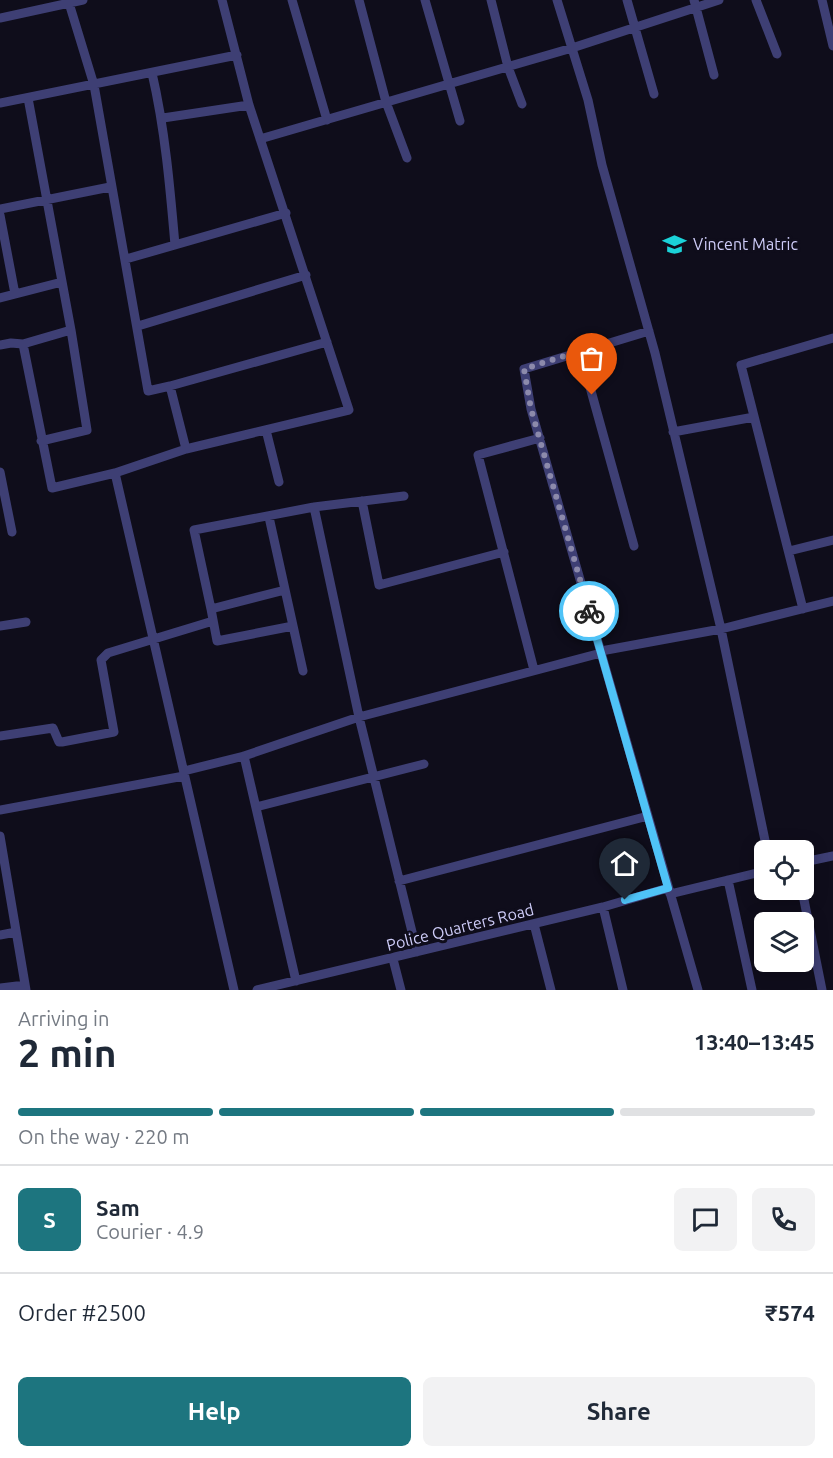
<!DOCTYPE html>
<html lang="en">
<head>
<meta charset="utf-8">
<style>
  body { margin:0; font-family:Ubuntu,sans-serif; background:#f2f2f3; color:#1f2937; height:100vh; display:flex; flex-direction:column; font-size:22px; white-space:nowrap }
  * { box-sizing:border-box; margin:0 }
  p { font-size:20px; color:#747a83 }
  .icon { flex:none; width:33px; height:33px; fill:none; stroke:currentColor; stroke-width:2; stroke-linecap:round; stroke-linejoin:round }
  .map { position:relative; height:990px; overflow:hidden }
  .side { display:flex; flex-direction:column; background:#fff; flex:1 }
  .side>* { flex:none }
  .controls { position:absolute; left:754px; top:840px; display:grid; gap:12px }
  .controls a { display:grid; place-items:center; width:60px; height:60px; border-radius:9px; background:#fff; box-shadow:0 3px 15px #0003; font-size:30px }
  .pin { position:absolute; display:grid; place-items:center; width:51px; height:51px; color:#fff; margin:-62px -26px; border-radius:50% 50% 50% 0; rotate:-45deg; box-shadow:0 0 6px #0007 }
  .pin .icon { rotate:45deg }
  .courier { position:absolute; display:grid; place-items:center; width:60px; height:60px; margin:-30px; border:4px solid #4fc3f7; border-radius:50%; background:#fff; color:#222; box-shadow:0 2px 8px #0007 }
  .summary em { font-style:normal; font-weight:700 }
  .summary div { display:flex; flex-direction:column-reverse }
  .summary { display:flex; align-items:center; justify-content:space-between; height:102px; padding:0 18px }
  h1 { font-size:39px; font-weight:700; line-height:45px }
  .bar { display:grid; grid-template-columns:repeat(4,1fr); gap:9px 6px; align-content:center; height:72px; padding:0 18px }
  .bar i { height:8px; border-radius:4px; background:#e0e1e3 }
  .bar .current { background:#1d757f }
  .bar p { grid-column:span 4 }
  .line { display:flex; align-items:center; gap:15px; padding:0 18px; border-top:2px solid #e0e1e3 }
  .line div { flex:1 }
  .round { display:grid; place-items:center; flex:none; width:63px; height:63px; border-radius:9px; background:#f2f2f3 }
  .button { display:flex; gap:12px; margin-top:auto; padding:12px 18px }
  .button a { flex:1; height:69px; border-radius:9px; background:#1d757f; color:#fff; font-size:24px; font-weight:700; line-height:69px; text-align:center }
  .button a+a { background:#f2f2f3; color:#1f2937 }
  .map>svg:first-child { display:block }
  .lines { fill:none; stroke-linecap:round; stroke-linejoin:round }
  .minor { stroke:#3e3f74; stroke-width:9 }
  .done { stroke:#8c8aab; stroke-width:6; stroke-dasharray:0 10.8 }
  .route { stroke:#4fc3f7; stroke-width:8 }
  .labels { text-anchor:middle; stroke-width:6; stroke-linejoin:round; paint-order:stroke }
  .poi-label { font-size:16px; fill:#cfcdf9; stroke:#0f0d1b; text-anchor:start }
  .street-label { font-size:16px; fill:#cfcdf9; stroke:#0f0d1b }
</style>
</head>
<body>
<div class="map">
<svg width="833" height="990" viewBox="0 0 833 990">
  <rect width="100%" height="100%" fill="#0f0d1b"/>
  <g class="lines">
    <!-- minor -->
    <path class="minor" d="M292,0l35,120
      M359,0l27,102 21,56
      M425,0l35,121
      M491,0l17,67 14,37
      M557,0l31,100 14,65 53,188 66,276 46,221
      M627,0l27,94
      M694,0l20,75
      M756,0l21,54
      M822,0l11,46
      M69,3l25,82 54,306 22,-5 16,63 -71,24 119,517
      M0,18l83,-18
      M152,73c13,56 18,114 23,172
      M28,98l43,232 -48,14 29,144 63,-15
      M0,103l237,-48
      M163,118l86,-13
      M260,139l312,-91 147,-48
      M0,209l110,-22
      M0,215l15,79
      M126,259l160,-46
      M0,298l62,-16
      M138,326l168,-51
      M649,331l-125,38 7,40 167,581
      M0,345l11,-2 12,1
      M580,351l54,195
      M170,386l157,-44
      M266,430l13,52
      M673,432l81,-15
      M41,441l46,-11 -16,-100
      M186,449l163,-39 -100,-305 -27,-105
      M0,472l12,60
      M362,501l17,84 125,-33
      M314,507l45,210 58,235
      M269,517l34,154
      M789,551l44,-11
      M285,590l-74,19 6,32 76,-15
      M211,609l-17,-79 120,-23 90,-11
      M803,609l-62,-244 92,-27
      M0,626l26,-4
      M601,651l120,-22 112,-28
      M534,670l-56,-215 62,-17
      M0,736l53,-8 6,14h3l52,-10 -13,-72 7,-7 105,-32
      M244,756l52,225
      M184,771l60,-15 115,-39 242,-64
      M256,807l168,-43
      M0,810l184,-34
      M0,836l26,154
      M804,862l29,-6
      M728,880l24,110
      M399,881l249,-65
      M802,890l20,100
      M670,894l95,-23
      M603,907l20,83
      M534,924l17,66
      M0,935l16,-3
      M393,959l8,31
      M0,988l25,-3
      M257,990l346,-83 65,-19"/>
  </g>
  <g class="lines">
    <!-- done -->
    <path class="done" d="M589,611l-58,-202 -7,-40 56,-18 12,44"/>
    <!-- route -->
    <path class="route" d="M589,611l79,277 -43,12"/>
  </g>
  <!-- icons -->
  <defs>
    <symbol id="school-bare" viewBox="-9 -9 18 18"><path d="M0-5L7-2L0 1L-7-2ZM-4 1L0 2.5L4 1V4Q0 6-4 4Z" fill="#1bd2d8" stroke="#0f0d1b" stroke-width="2.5" paint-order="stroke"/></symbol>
  </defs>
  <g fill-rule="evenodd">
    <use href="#school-bare" x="658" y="228" width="33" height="33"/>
  </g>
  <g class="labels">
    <!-- poi labels -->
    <g class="poi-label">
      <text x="693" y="250">Vincent Matric</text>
    </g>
    <!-- street labels -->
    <g class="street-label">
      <text transform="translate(460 927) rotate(-14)" y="6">Police Quarters Road</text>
    </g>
  </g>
</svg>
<div class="controls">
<a><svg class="icon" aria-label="locate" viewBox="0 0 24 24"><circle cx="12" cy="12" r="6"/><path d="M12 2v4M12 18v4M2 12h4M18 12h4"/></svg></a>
<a><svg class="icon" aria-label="layers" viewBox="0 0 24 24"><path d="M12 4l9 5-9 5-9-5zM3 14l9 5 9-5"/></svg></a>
</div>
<div class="pin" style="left:592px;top:395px;background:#ea580c"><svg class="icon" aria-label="bag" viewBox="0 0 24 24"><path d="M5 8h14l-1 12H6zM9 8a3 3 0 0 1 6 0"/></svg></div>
<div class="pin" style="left:625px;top:900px;background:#1f2937"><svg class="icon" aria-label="home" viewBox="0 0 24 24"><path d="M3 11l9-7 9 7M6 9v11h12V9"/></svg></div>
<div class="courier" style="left:589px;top:611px"><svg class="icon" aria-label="bike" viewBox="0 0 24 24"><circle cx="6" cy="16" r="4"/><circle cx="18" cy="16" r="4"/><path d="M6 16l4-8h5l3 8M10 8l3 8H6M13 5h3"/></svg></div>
</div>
<section class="side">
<div class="summary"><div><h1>2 min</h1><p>Arriving in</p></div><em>13:40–13:45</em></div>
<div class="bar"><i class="current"></i><i class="current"></i><i class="current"></i><i></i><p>On the way · 220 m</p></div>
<div class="line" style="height:108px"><b class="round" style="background:#1d757f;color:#fff">S</b><div><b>Sam</b><p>Courier · 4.9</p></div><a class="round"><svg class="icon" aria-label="chat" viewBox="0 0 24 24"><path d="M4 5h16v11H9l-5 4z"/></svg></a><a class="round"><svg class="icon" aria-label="phone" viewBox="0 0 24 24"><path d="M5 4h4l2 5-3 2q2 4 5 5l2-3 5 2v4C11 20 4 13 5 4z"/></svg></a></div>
<div class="line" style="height:78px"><div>Order #2500</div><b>₹574</b></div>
<div class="button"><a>Help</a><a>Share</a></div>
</section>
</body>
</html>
